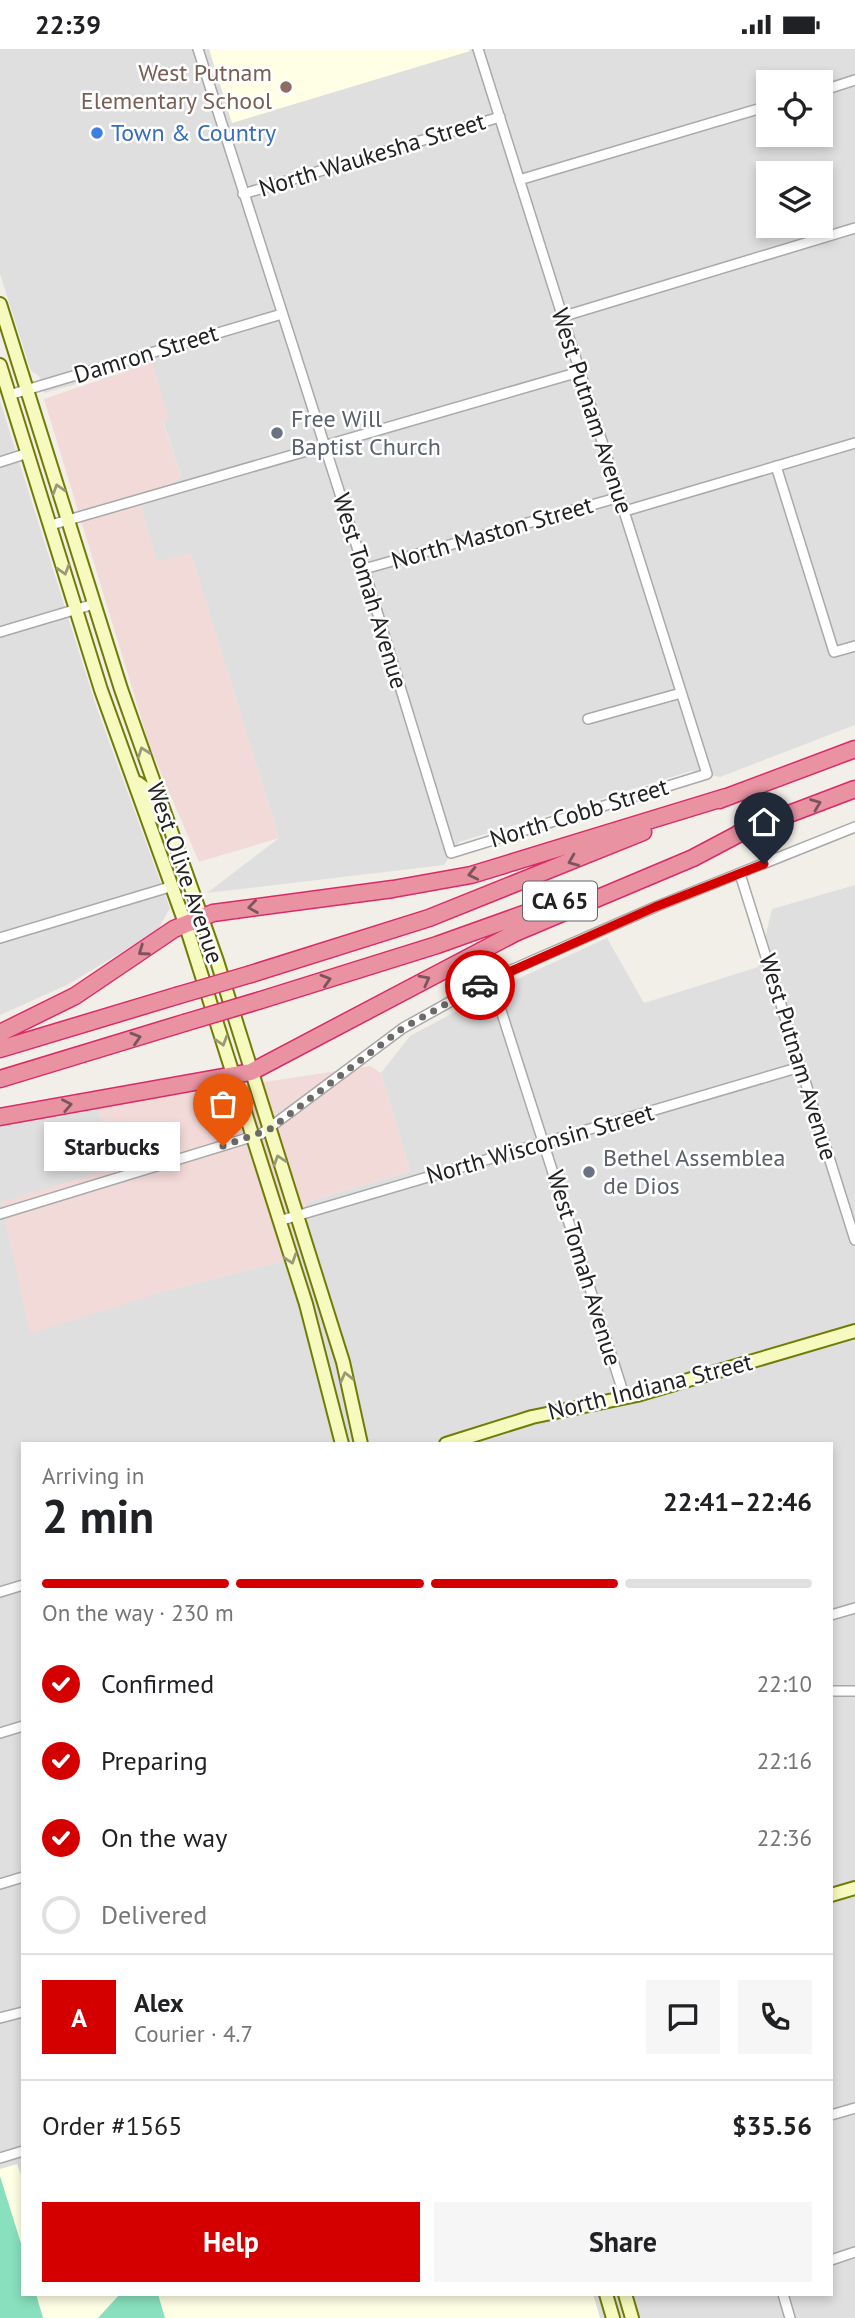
<!DOCTYPE html>
<html lang="en">
<head>
<meta charset="utf-8">
<style>
  body { margin:0; font-family:"PT Sans",sans-serif; background:#f6f6f6; color:#202124; height:100vh; display:flex; flex-direction:column; font-size:26px; white-space:nowrap }
  * { box-sizing:border-box; margin:0 }
  p { font-size:23px; color:#757577 }
  .icon { flex:none; width:38px; height:38px; fill:none; stroke:currentColor; stroke-width:2; stroke-linecap:round; stroke-linejoin:round }
  .map { position:relative; flex:1; overflow:hidden }
  .sheet { position:absolute; left:21px; top:1393px; width:812px; height:854px; display:flex; flex-direction:column; background:#fff; border-radius:0px; box-shadow:0 4px 10px #0003 }
  .sheet>* { flex:none }
  .buttons { position:absolute; left:756px; top:21px; display:grid; gap:14px }
  .buttons a { display:grid; place-items:center; width:77px; height:77px; border-radius:0px; background:#fff; box-shadow:0 4px 10px #0003; font-size:35px }
  .pin { position:absolute; display:grid; place-items:center; width:60px; height:60px; color:#fff; margin:-72px -30px; border-radius:50% 50% 50% 0; rotate:-45deg; box-shadow:0 0 7px #0007 }
  .pin .icon { rotate:45deg }
  .courier { position:absolute; display:grid; place-items:center; width:70px; height:70px; margin:-35px; border:5px solid #d40000; border-radius:50%; background:#fff; color:#222; box-shadow:0 2px 9px #0007 }
  .bubble { position:absolute; height:49px; border-radius:0px; background:#fff; box-shadow:0 4px 10px #0003; font-size:23px; font-weight:800; line-height:49px; text-align:center }
  .summary em { font-style:normal; font-weight:800 }
  .summary div { display:flex; flex-direction:column-reverse }
  .summary { display:flex; align-items:center; justify-content:space-between; height:119px; padding:0 21px }
  h1 { font-size:46px; font-weight:800; line-height:52px }
  .bar { display:grid; grid-template-columns:repeat(4,1fr); gap:10px 7px; align-content:center; height:84px; padding:0 21px }
  .bar i { height:9px; border-radius:5px; background:#e0e0e0 }
  .bar .active { background:#d40000 }
  .bar p { grid-column:span 4 }
  .line { display:flex; align-items:center; gap:18px; padding:0 21px; border-top:2px solid #e0e0e0 }
  .line div { flex:1 }
  .round { display:grid; place-items:center; flex:none; width:74px; height:74px; border-radius:0px; background:#f6f6f6 }
  ol { padding:0 21px; list-style:none }
  li { display:flex; align-items:center; gap:21px; height:77px }
  li p { margin-inline-start:auto }
  li .icon { padding:7px; border-radius:50%; background:#d40000; color:#fff; stroke-width:4 }
  li:last-child { color:#757577 }
  li i { width:38px; height:38px; border:4px solid #e0e0e0; border-radius:50% }
  .action { display:flex; gap:14px; margin-top:auto; padding:14px 21px }
  .action a { flex:1; height:80px; border-radius:0px; background:#d40000; color:#fff; font-size:28px; font-weight:800; line-height:80px; text-align:center }
  .action a+a { background:#f6f6f6; color:#202124 }
  .status { display:flex; justify-content:space-between; align-items:center; height:49px; padding:0 35px; background:#fff; direction:ltr }
  .status svg { height:19px; fill:currentColor }
  .map>svg:first-child { display:block }
  .residential { fill:#e0dfdf; fill-rule:evenodd }
  .commercial { fill:#f2dad9 }
  .education { fill:#ffffe5 }
  .pitch { fill:#88e0be }
  .lines { fill:none; stroke-linecap:round; stroke-linejoin:round }
  .street-casing { stroke:#a9a9a9; stroke-width:12 }
  .secondary-casing { stroke:#707d05; stroke-width:16 }
  .highway-casing { stroke:#dc2a67; stroke-width:19 }
  .street { stroke:#fff; stroke-width:9 }
  .secondary { stroke:#f7fabf; stroke-width:12 }
  .highway { stroke:#e892a2; stroke-width:16 }
  .highway-bridge-casing { stroke:#dc2a67; stroke-width:19; stroke-linecap:butt }
  .highway-bridge { stroke:#e892a2; stroke-width:16 }
  .oneway { stroke:#979978 }
  .oneway2 { stroke:#7b545c }
  .done { stroke:#6b6a68; stroke-width:7; stroke-dasharray:0 12.6 }
  .route { stroke:#d40000; stroke-width:9 }
  .education-dot { fill:#8d6e63; stroke:#fff; stroke-width:2.5 }
  .shop-dot { fill:#3f7fe0; stroke:#fff; stroke-width:2.5 }
  .worship-dot { fill:#6b7280; stroke:#fff; stroke-width:2.5 }
  .labels { text-anchor:middle; stroke-width:5; stroke-linejoin:round; paint-order:stroke }
  .shield { fill:#fff; stroke:#646464; stroke-width:2 }
  .shield-label { font-size:23px; font-weight:bold; fill:#222 }
  .education-label { font-size:24px; fill:#785e54; stroke:#fff; text-anchor:end }
  .shop-label { font-size:24px; fill:#366cbe; stroke:#fff; text-anchor:start }
  .street-label { font-size:24px; fill:#222; stroke:#fff }
  .worship-label { font-size:24px; fill:#5b616d; stroke:#fff; text-anchor:start }
</style>
</head>
<body>
<div class="status"><b>22:39</b><svg viewBox="0 0 49 12"><path d="M0 12V9h3v3zM5 12V6h3v6zM10 12V3h3v9zM15 12V0h3v12zM26 1h20v11H26zM47 4h2v5h-2z"/></svg></div>
<div class="map">
<svg width="855" height="2269" viewBox="0 0 855 2269">
  <rect width="100%" height="100%" fill="#f2efe9"/>
  <!-- residential -->
  <path class="residential" d="M0,0h855v676l-135,52 -29,-6 -232,71 -15,23 -237,28 72,-55 -88,-284 -34,8 -16,-53 40,-33 -18,-55 -11,-58 -108,30 -5,-17 -8,-5 -31,-97zM768,33h53v53h-53zM768,124h53v53h-53z
    M0,352l96,305 74,202 -13,23 -90,54 -67,30z
    M855,836v1433h-855v-1194l98,-17 16,61 45,125 123,-32 25,-59 103,-31 -29,-98 29,-37 101,-54 96,-44 37,65 114,-36 14,-58zM23,1395h808v850h-808z"/>
  <!-- commercial -->
  <path class="commercial" d="M152,313l17,56 -6,4 18,54 -40,33 16,52 34,-8 88,285 -80,24 -49,-115 -106,-348z
    M370,1017l11,7 29,98 -103,31 -24,59 -124,32 -129,41 -29,-132 113,-34 -16,-61z"/>
  <!-- education -->
  <path class="education" d="M209,0h260l1,2 -238,72z
    M17,2115l6,17v113h570l7,24h-600v-149z"/>
  <!-- pitch -->
  <path class="pitch" d="M0,2127l23,74v44h13l7,24h-43z
    M120,2245h38l7,24h-67z"/>
  <g class="lines">
    <defs>
      <path id="street" d="M198,0l166,520 87,284 256,-79 -229,-725
        M821,42l34,-11
        M519,131l249,-74
        M243,145l257,-77
        M561,268l294,-89
        M9,346l273,-81
        M0,413l28,-9
        M776,417l58,186 21,-6
        M625,462l230,-68
        M51,476l528,-153
        M364,520l256,-72
        M0,583l94,-28
        M588,670l93,-26
        M740,825l115,366
        M0,889l173,-52
        M491,930l134,419
        M0,1165l261,-80 142,-106 88,-49 164,-72 200,-80
        M279,1172l521,-154
        M0,1543l23,-7
        M831,1566l24,-7
        M831,1642h24
        M0,1684l23,-7
        M0,1835l23,-7
        M0,1969l23,-6
        M831,2066l24,-7
        M0,2109l23,-7
        M831,2211l24,-8
        M783,2245l7,24"/>
      <path id="secondary" d="M0,255l121,385 96,272 126,401 18,82
        M0,316l101,325 84,233 121,381 36,140
        M138,734l8,6 13,28 7,1
        M446,1395l86,-27 105,-22 218,-64
        M831,1846l24,-7
        M606,2245l7,24
        M625,2245l7,24"/>
      <path id="highway" d="M719,751l136,-51
        M739,784l116,-44
        M251,925l178,-56 214,-86
        M261,951l176,-55 137,-49
        M0,984l75,-37 99,-67 39,-16 180,-24 78,-14 255,-78
        M0,1000l176,-53
        M0,1030l184,-56
        M0,1068l251,-45 264,-139 178,-75 53,-28"/>
    </defs>
    <!-- street casing -->
    <use href="#street" class="street-casing"/>
    <!-- secondary casing -->
    <use href="#secondary" class="secondary-casing"/>
    <!-- highway casing -->
    <use href="#highway" class="highway-casing"/>
    <!-- street -->
    <use href="#street" class="street"/>
    <!-- secondary -->
    <use href="#secondary" class="secondary"/>
    <!-- highway -->
    <use href="#highway" class="highway"/>
    <defs>
      <path id="highway-bridge" d="M176,947l75,-22
        M184,974l77,-23"/>
    </defs>
    <!-- highway-bridge casing -->
    <use href="#highway-bridge" class="highway-bridge-casing"/>
    <!-- highway-bridge -->
    <use href="#highway-bridge" class="highway-bridge"/>
  </g>
  <!-- one-way arrows -->
  <defs><path id="oneway-chevron" d="M-2-3.5L2.5 0L-2 3.5" fill="none" stroke-width="1.6" stroke-linecap="round" stroke-linejoin="round" transform="scale(1.75)"/></defs>
  <g class="oneway">
    <use href="#oneway-chevron" transform="translate(58 440) rotate(-107)"/>
    <use href="#oneway-chevron" transform="translate(64 521) rotate(73)"/>
    <use href="#oneway-chevron" transform="translate(143 703) rotate(-110)"/>
    <use href="#oneway-chevron" transform="translate(222 992) rotate(73)"/>
    <use href="#oneway-chevron" transform="translate(279 1111) rotate(-108)"/>
    <use href="#oneway-chevron" transform="translate(291 1210) rotate(72)"/>
    <use href="#oneway-chevron" transform="translate(346 1328) rotate(-104)"/>
  </g>
  <g class="oneway2">
    <use href="#oneway-chevron" transform="translate(816 755) rotate(-21)"/>
    <use href="#oneway-chevron" transform="translate(573 812) rotate(158)"/>
    <use href="#oneway-chevron" transform="translate(473 825) rotate(167)"/>
    <use href="#oneway-chevron" transform="translate(253 858) rotate(172)"/>
    <use href="#oneway-chevron" transform="translate(143 902) rotate(145)"/>
    <use href="#oneway-chevron" transform="translate(326 931) rotate(-17)"/>
    <use href="#oneway-chevron" transform="translate(425 931) rotate(-28)"/>
    <use href="#oneway-chevron" transform="translate(136 989) rotate(-17)"/>
    <use href="#oneway-chevron" transform="translate(67 1056) rotate(-11)"/>
  </g>
  <g class="lines">
    <!-- done -->
    <path class="done" d="M223,1097l47,-17 133,-101 77,-43"/>
    <!-- route -->
    <path class="route" d="M480,936l175,-78 109,-43"/>
  </g>
  <!-- markers -->
  <circle class="education-dot" cx="286" cy="38" r="7"/>
  <circle class="shop-dot" cx="97" cy="84" r="7"/>
  <g class="worship-dot">
    <circle cx="277" cy="384" r="7"/>
    <circle cx="589" cy="1123" r="7"/>
  </g>
  <g class="labels">
    <!-- shield labels -->
    <rect class="shield" x="523" y="832.5" width="74" height="39" rx="5"/>
    <g class="shield-label">
      <text x="560" y="860">CA 65</text>
    </g>
    <!-- education labels -->
    <g class="education-label">
      <text x="272" y="32">West Putnam<tspan x="272" dy="28">Elementary School</tspan></text>
    </g>
    <!-- shop labels -->
    <g class="shop-label">
      <text x="111" y="92">Town &amp; Country</text>
    </g>
    <!-- street labels -->
    <g class="street-label">
      <text transform="translate(372 106) rotate(-17)" y="8">North Waukesha Street</text>
      <text transform="translate(146 305) rotate(-17)" y="8">Damron Street</text>
      <text transform="translate(592 362) rotate(72)" y="8">West Putnam Avenue</text>
      <text transform="translate(492 484) rotate(-16)" y="8">North Maston Street</text>
      <text transform="translate(370 542) rotate(73)" y="8">West Tomah Avenue</text>
      <text transform="translate(579 764) rotate(-17)" y="8">North Cobb Street</text>
      <text transform="translate(185 824) rotate(71)" y="8">West Olive Avenue</text>
      <text transform="translate(798 1008) rotate(73)" y="8">West Putnam Avenue</text>
      <text transform="translate(540 1095) rotate(-16)" y="8">North Wisconsin Street</text>
      <text transform="translate(584 1219) rotate(73)" y="8">West Tomah Avenue</text>
      <text transform="translate(650 1338) rotate(-14)" y="8">North Indiana Street</text>
    </g>
    <!-- worship labels -->
    <g class="worship-label">
      <text x="291" y="378">Free Will<tspan x="291" dy="28">Baptist Church</tspan></text>
      <text x="603" y="1117">Bethel Assemblea<tspan x="603" dy="28">de Dios</tspan></text>
    </g>
  </g>
</svg>
<div class="buttons">
<a><svg class="icon" aria-label="locate" viewBox="0 0 24 24"><circle cx="12" cy="12" r="6"/><path d="M12 2v4M12 18v4M2 12h4M18 12h4"/></svg></a>
<a><svg class="icon" aria-label="layers" viewBox="0 0 24 24"><path d="M12 4l9 5-9 5-9-5zM3 14l9 5 9-5"/></svg></a>
</div>
<div class="pin" style="left:223px;top:1097px;background:#ea580c"><svg class="icon" aria-label="bag" viewBox="0 0 24 24"><path d="M5 8h14l-1 12H6zM9 8a3 3 0 0 1 6 0"/></svg></div>
<div class="pin" style="left:764px;top:815px;background:#1f2937"><svg class="icon" aria-label="home" viewBox="0 0 24 24"><path d="M3 11l9-7 9 7M6 9v11h12V9"/></svg></div>
<div class="courier" style="left:480px;top:936px"><svg class="icon" aria-label="car" viewBox="0 0 24 24"><path d="M5 17H2v-5l4-1 3-4h7l3 4 3 1v5h-3M9 17h6M6 11h13"/><circle cx="7" cy="17" r="2"/><circle cx="17" cy="17" r="2"/></svg></div>
<div class="bubble" style="left:44px;top:1073px;width:136px">Starbucks</div>
<section class="sheet">
<div class="summary"><div><h1>2 min</h1><p>Arriving in</p></div><em>22:41–22:46</em></div>
<div class="bar"><i class="active"></i><i class="active"></i><i class="active"></i><i></i><p>On the way · 230 m</p></div>
<ol>
<li><svg class="icon" aria-label="check" viewBox="0 0 24 24"><path d="M5 12l5 5 9-10"/></svg>Confirmed<p>22:10</p></li>
<li><svg class="icon" aria-label="check" viewBox="0 0 24 24"><path d="M5 12l5 5 9-10"/></svg>Preparing<p>22:16</p></li>
<li><svg class="icon" aria-label="check" viewBox="0 0 24 24"><path d="M5 12l5 5 9-10"/></svg>On the way<p>22:36</p></li>
<li><i></i>Delivered</li>
</ol>
<div class="line" style="height:126px"><b class="round" style="background:#d40000;color:#fff">A</b><div><b>Alex</b><p>Courier · 4.7</p></div><a class="round"><svg class="icon" aria-label="chat" viewBox="0 0 24 24"><path d="M4 5h16v11H9l-5 4z"/></svg></a><a class="round"><svg class="icon" aria-label="phone" viewBox="0 0 24 24"><path d="M5 4h4l2 5-3 2q2 4 5 5l2-3 5 2v4C11 20 4 13 5 4z"/></svg></a></div>
<div class="line" style="height:91px"><div>Order #1565</div><b>$35.56</b></div>
<div class="action"><a>Help</a><a>Share</a></div>
</section>
</div>
</body>
</html>
